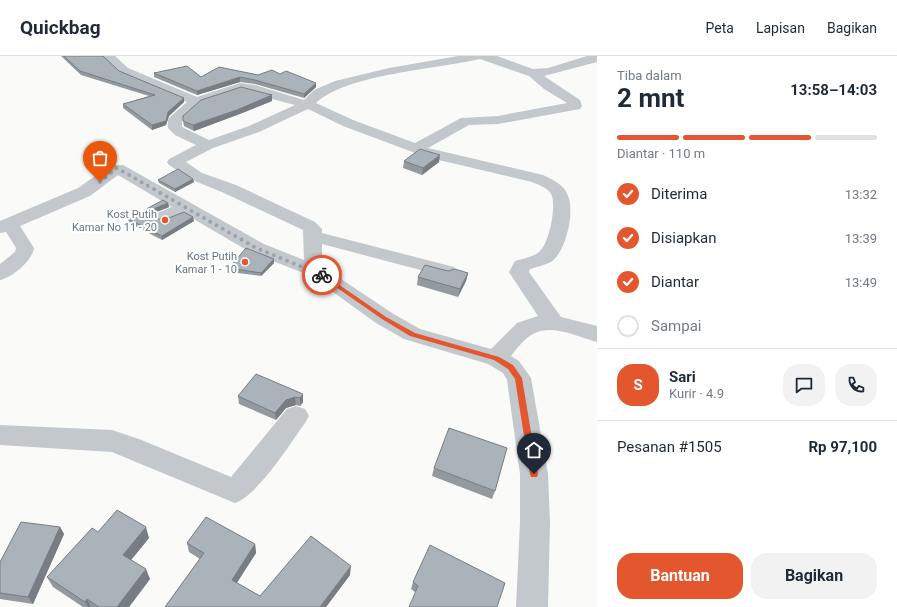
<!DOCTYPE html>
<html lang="id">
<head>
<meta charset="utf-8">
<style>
  body { margin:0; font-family:Roboto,sans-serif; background:#f2f2f3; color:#1f2937; height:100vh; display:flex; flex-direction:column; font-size:15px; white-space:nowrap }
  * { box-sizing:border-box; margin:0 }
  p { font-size:13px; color:#747a83 }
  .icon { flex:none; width:22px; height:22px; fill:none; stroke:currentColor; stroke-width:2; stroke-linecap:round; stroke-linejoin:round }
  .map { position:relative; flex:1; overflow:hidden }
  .panel { display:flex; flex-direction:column; background:#fff; width:300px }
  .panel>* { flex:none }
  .pin { position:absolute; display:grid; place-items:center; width:34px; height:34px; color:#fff; margin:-41px -17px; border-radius:50% 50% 50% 0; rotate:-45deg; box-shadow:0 0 4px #0007 }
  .pin .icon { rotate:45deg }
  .courier { position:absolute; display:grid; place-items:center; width:40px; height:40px; margin:-20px; border:3px solid #e4572e; border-radius:50%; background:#fff; color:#222; box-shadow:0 1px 5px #0007 }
  .headline em { font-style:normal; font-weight:700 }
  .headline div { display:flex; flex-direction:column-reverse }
  .headline { display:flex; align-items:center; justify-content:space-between; height:68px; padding:0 20px }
  h1 { font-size:26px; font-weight:700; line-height:30px }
  .bar { display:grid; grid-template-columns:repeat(4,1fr); gap:6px 4px; align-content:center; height:48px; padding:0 20px }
  .bar i { height:5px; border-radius:3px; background:#e0e1e3 }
  .bar .on { background:#e4572e }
  .bar p { grid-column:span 4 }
  .line { display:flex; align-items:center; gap:10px; padding:0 20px; border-top:1px solid #e0e1e3 }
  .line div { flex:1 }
  .round { display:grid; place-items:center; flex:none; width:42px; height:42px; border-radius:16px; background:#f2f2f3 }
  ol { padding:0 20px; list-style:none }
  li { display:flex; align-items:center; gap:12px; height:44px }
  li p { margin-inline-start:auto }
  li .icon { padding:4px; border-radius:50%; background:#e4572e; color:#fff; stroke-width:4 }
  li:last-child { color:#747a83 }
  li i { width:22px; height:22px; border:2px solid #e0e1e3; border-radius:50% }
  .button { display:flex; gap:8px; margin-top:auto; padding:8px 20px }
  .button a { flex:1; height:46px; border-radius:16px; background:#e4572e; color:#fff; font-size:16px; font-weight:700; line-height:46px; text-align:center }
  .button a+a { background:#f2f2f3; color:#1f2937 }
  header { display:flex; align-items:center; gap:24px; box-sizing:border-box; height:56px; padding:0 20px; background:#fff; border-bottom:1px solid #e0e1e3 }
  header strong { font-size:19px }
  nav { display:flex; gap:22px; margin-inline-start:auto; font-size:14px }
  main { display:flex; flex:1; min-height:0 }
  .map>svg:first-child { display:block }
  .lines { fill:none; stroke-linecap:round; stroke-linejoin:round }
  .street { fill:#c3c8cc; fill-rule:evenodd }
  .wall { fill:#929a9f }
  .shaded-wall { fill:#777d82 }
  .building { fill:#aab3b9; stroke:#777d82 }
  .route { fill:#e4572e }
  .done { stroke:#99a4ac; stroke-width:4; stroke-dasharray:0 7.2 }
  .poi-dot { fill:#e4572e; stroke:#fff; stroke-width:1.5 }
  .labels { text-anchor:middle; stroke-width:4; stroke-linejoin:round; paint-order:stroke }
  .poi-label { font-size:11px; fill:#657683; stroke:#fff; text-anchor:end }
</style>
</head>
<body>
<header>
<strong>Quickbag</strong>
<nav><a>Peta</a><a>Lapisan</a><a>Bagikan</a></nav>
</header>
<main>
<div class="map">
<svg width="597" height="551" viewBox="0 0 597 551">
  <rect width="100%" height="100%" fill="#fafaf8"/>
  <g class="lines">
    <!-- street -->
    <path class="street" d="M102,0h13l13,12 69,29 43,-14 15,2 49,15 10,-10 21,-9 54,-13 69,-12h39l36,13 15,-1 39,-12h10v6l-53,14 36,24 2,6 -2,3 -82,15 -29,1 -41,23 115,27c10,5 21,9 25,21 7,16 -2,56 -17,66 -6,3 -15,5 -21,7l-1,3 32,45 36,9v16c-18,-5 -46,-19 -64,-8 -9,5 -16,14 -22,22l8,5 12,17 17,96 2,49 -2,84h-32l4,-84v-49l-13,-94 -4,-7 -15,-9 -84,-25 -28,-16 -65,-47 -61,-24 -65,-38c-10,4 -19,10 -30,8l-3,-4 3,-4 17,-7 -54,-32 -28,21 -70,30 14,22c-2,13 -21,29 -34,32v-16l15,-12 1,-4 -10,-16 -6,1v-12l78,-33 33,-23h12l141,79 40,16 -1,-30 -79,-37 -34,-14 -21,-14 -2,-3 2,-3 27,-14 -21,-10 -7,-7v-8l2,-3 17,-15 -67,-28zM480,3l49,17 15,13 23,14 -69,13 -37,2 -46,25 -62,-23 -37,-17c31,-29 121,-34 164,-44zM241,35l54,14 -46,21 -40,14 -27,-13v-6l19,-17zM308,53l35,17 83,31 106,25c7,3 17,6 20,14 4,13 -3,48 -13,56 -6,5 -17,7 -24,9l-6,11 29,44 -21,7 -26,26 -71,-20 -28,-16 -66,-44 -4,-14v-11l125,33 7,-2 3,-4 -3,-4 -132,-34v-4l-7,-7 -79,-37 -34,-12 -16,-11 27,-14 46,-16z
      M296,350l9,3 4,7 -4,7c-16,22 -46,71 -70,80l-123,-51 -112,-7v-20l112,5 27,9 92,38 56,-68z"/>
  </g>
  <!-- wall -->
  <path class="wall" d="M61,0h42l16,15 65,31 -15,14 -3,9 -14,5 -29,-22v-4l26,-8 -68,-21z
    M154,17l47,4 57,-2 22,-1 36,9v4l-12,11 -49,-14 -15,-2 -43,13 -43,-18z
    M272,45l-35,14 -43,16 -10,-5 -1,-5z
    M404,105l35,1 -17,13 -19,-7z
    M193,123l1,3 -19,10 -16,-9 -1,-3z
    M168,147l1,4 -15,6 -3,4 2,2 41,2 -32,19 -33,-17 -1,-4z
    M274,203v4l-13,13 -31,-4 -1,-4z
    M448,215l20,2 -2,8 -8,16 -41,-12 1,-8z
    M303,338v8l-3,4 -4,-1 -10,3 -10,12 -37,-16 -1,-8z
    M434,412l61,23 -3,8 -60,-23z
    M60,471l4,7 -31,70 -33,-5v-37z
    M98,476l51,6 -18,22 19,19 -21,28h-46l-30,-20 -6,-10z
    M187,487l68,1 1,9 -19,30 23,13 90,-21 -24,32h-161l35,-48 -11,-7z
    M413,526l84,25 -82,-15 -4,-3z"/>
  <!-- shaded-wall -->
  <path class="shaded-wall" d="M240,21v5l-43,13v-4z
    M316,27v4l-12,11v-4z
    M272,39v6l-35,14 -43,16 -1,-6z
    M184,42v4l-15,14 -3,9 -14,5v-5z
    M440,99l-1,7 -17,13 1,-7z
    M193,123l1,3 -19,10v-3z
    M168,147l1,4 -15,6 -4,5v-4l3,-5z
    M193,161l1,4 -32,19v-4z
    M274,203v4l-13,13v-3z
    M468,217l-2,8 -8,16 2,-8z
    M303,338v8l-3,4v-8z
    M295,341l1,8 -10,3 -10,12 -1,-7 11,-13z
    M60,471l4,7 -31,70 -5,-7z
    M146,471l3,11 -22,27 -4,-10z
    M255,488l1,9 -23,35 -1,-8z
    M351,510l-1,9 -24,32h-6z
    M146,513l4,10 -21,28h-12z
    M87,543l4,8h-3l-3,-5z"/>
  <!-- building -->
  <path class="building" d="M64,0h39l16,15 65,27 -16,14 -2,9 -14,4 -29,-21 32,-9 -75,-24z
    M187,10l14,11 18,-10 39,8 14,-5 8,4 6,-3 30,12 -12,11 -49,-14 -15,-3 -43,14 -43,-18z
    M241,31l31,8 -35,15 -44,15 -10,-4v-5l18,-16z
    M420,93l20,6 -17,13 -19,-7z
    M178,113l15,10 -18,10 -17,-9z
    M163,144l5,3 -15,6 -3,5 3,5h13l18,-7 9,5 -31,19 -34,-17z
    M246,192l28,11 -13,14 -32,-5z
    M425,209l23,6 7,-2 13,4 -8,16 -42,-12z
    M256,318l47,20 -3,4 -5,-1 -9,3 -11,13 -37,-17z
    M449,372l58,20 -12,43 -61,-23z
    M117,454l29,17 -23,28 23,14 -29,38h-18l-12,-8 -2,3 -38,-25 45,-49 6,4z
    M206,461l49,27 -23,36 28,16 51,-60 40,30 -31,41h-155l39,-54 -17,-10z
    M21,466l39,5 -32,70 -28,-4v-31z
    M430,489l75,38 -8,24h-88l9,-21 -5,-4z"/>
  <!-- route -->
  <path class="route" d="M322,217l64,44 29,16 84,24 14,8 9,13 16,96 -1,3h-6l-1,-3 -15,-95 -7,-10 -14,-9 -84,-24 -28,-17 -62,-43v-3z"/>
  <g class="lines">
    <!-- done -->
    <path class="done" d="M100,126l17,-14 139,80 66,27"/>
  </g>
  <!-- markers -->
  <g class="poi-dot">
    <circle cx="165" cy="164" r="4"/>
    <circle cx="245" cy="206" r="4"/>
  </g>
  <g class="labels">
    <!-- poi labels -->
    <g class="poi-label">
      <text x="157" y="162">Kost Putih<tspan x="157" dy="13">Kamar No 11 - 20</tspan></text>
      <text x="237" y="204">Kost Putih<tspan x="237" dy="13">Kamar 1 - 10</tspan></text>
    </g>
  </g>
</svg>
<div class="pin" style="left:100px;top:126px;background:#ea580c"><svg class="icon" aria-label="bag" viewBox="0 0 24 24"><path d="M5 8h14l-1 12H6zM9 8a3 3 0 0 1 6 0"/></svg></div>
<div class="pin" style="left:534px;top:418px;background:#1f2937"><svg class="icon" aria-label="home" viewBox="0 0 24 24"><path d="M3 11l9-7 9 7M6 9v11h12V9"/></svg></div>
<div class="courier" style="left:322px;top:219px"><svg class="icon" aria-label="bike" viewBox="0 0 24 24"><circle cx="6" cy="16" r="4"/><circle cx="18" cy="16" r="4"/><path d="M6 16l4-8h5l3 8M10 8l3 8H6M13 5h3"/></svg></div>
</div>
<section class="panel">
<div class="headline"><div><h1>2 mnt</h1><p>Tiba dalam</p></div><em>13:58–14:03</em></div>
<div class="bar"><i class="on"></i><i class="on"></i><i class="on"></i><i></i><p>Diantar · 110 m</p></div>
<ol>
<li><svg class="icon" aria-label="check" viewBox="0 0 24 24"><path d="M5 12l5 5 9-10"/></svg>Diterima<p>13:32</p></li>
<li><svg class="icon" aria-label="check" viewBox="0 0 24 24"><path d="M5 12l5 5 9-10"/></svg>Disiapkan<p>13:39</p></li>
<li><svg class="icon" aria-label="check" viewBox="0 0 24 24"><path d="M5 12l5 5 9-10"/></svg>Diantar<p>13:49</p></li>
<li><i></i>Sampai</li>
</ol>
<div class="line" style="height:72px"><b class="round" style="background:#e4572e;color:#fff">S</b><div><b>Sari</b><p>Kurir · 4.9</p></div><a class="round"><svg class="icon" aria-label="chat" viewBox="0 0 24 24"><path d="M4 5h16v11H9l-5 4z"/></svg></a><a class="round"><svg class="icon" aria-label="phone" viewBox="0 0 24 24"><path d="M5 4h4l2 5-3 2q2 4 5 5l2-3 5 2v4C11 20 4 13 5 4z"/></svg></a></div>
<div class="line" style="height:52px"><div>Pesanan #1505</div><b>Rp 97,100</b></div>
<div class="button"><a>Bantuan</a><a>Bagikan</a></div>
</section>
</main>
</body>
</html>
